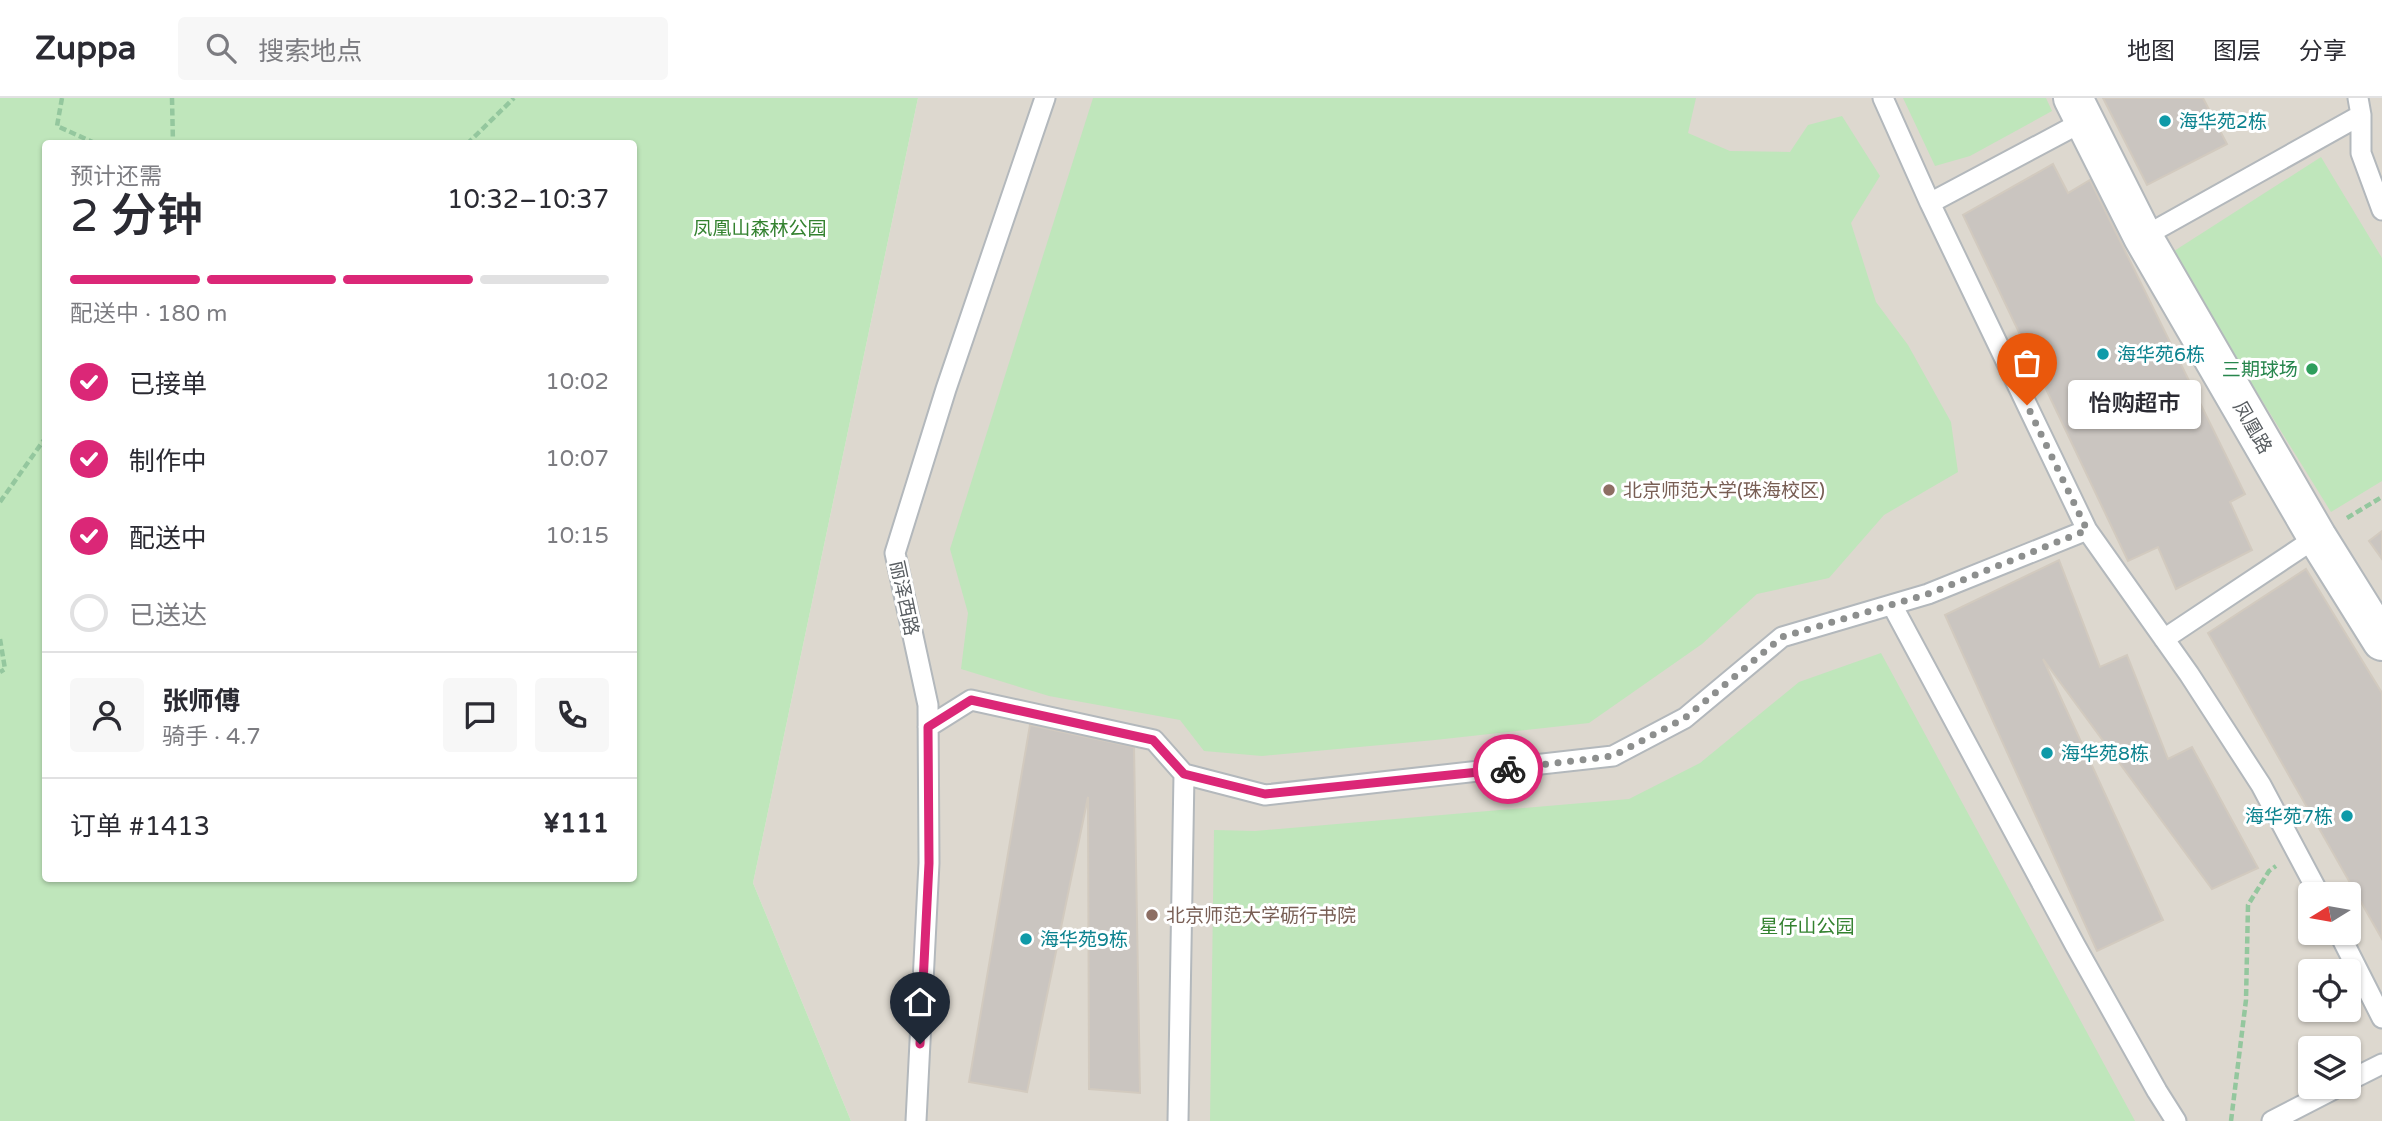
<!DOCTYPE html>
<html lang="zh">
<head>
<meta charset="utf-8">
<style>
  body { margin:0; font-family:"Varela Round","Noto Sans SC",sans-serif; background:#f7f7f7; color:#2b2b33; height:100vh; display:flex; flex-direction:column; font-size:26px; white-space:nowrap }
  * { box-sizing:border-box; margin:0 }
  p { font-size:23px; color:#7c7c81 }
  .icon { flex:none; width:38px; height:38px; fill:none; stroke:currentColor; stroke-width:2; stroke-linecap:round; stroke-linejoin:round }
  .map { position:relative; flex:1; overflow:hidden }
  .side { position:absolute; left:42px; top:42px; width:595px; height:742px; display:flex; flex-direction:column; background:#fff; border-radius:7px; box-shadow:0 2px 5px #0004 }
  .side>* { flex:none }
  .needle { width:46px; rotate:259deg }
  .controls { position:absolute; left:2298px; top:784px; display:grid; gap:14px }
  .controls a { display:grid; place-items:center; width:63px; height:63px; border-radius:7px; background:#fff; box-shadow:0 2px 5px #0004; font-size:35px }
  .pin { position:absolute; display:grid; place-items:center; width:60px; height:60px; color:#fff; margin:-72px -30px; border-radius:50% 50% 50% 0; rotate:-45deg; box-shadow:0 0 7px #0007 }
  .pin .icon { rotate:45deg }
  .courier { position:absolute; display:grid; place-items:center; width:70px; height:70px; margin:-35px; border:5px solid #db2777; border-radius:50%; background:#fff; color:#222; box-shadow:0 2px 9px #0007 }
  .bubble { position:absolute; height:49px; border-radius:7px; background:#fff; box-shadow:0 2px 5px #0004; font-size:23px; font-weight:600; line-height:49px; text-align:center }
  .head em { font-style:normal; font-weight:600 }
  .head div { display:flex; flex-direction:column-reverse }
  .head { display:flex; align-items:center; justify-content:space-between; height:119px; padding:0 28px }
  h1 { font-size:46px; font-weight:600; line-height:52px }
  .bar { display:grid; grid-template-columns:repeat(4,1fr); gap:10px 7px; align-content:center; height:84px; padding:0 28px }
  .bar i { height:9px; border-radius:5px; background:#e1e1e2 }
  .bar .on { background:#db2777 }
  .bar p { grid-column:span 4 }
  .line { display:flex; align-items:center; gap:18px; padding:0 28px; border-top:2px solid #e1e1e2 }
  .line div { flex:1 }
  .round { display:grid; place-items:center; flex:none; width:74px; height:74px; border-radius:7px; background:#f7f7f7 }
  ol { padding:0 28px; list-style:none }
  li { display:flex; align-items:center; gap:21px; height:77px }
  li p { margin-inline-start:auto }
  li .icon { padding:7px; border-radius:50%; background:#db2777; color:#fff; stroke-width:4 }
  li:last-child { color:#7c7c81 }
  li i { width:38px; height:38px; border:4px solid #e1e1e2; border-radius:50% }
  header { display:flex; align-items:center; gap:42px; box-sizing:border-box; height:98px; padding:0 35px; background:#fff; border-bottom:2px solid #e1e1e2 }
  header strong { font-size:33px }
  nav { display:flex; gap:38px; margin-inline-start:auto; font-size:24px }
  .search { width:490px; height:63px; background:#f7f7f7; display:flex; align-items:center; gap:18px; box-sizing:border-box; padding:0 24px; border-radius:7px; color:#7c7c81; font-size:26px }
  .map>svg:first-child { display:block }
  .education { fill:#ddd8cf; fill-rule:evenodd }
  .green { fill:#bfe6bb; fill-rule:evenodd }
  .building { fill:#cac5c0; stroke:#d2cabf; stroke-width:2 }
  .lines { fill:none; stroke-linecap:round; stroke-linejoin:round }
  .service-casing { stroke:#b3b8bc; stroke-width:23 }
  .minor-casing { stroke:#b3b8bc; stroke-width:42 }
  .path { stroke:#94c79e; stroke-width:4.5; stroke-dasharray:7 3.5; stroke-linecap:butt }
  .service { stroke:#fff; stroke-width:19 }
  .minor { stroke:#fff; stroke-width:38 }
  .done { stroke:#8d8f8e; stroke-width:7; stroke-dasharray:0 12.6 }
  .route { stroke:#db2777; stroke-width:9 }
  .culture-dot { fill:#0f9aa8; stroke:#fff; stroke-width:2.5 }
  .leisure-dot { fill:#2e9e5b; stroke:#fff; stroke-width:2.5 }
  .education-dot { fill:#8d6e63; stroke:#fff; stroke-width:2.5 }
  .labels { text-anchor:middle; stroke-width:6; stroke-linejoin:round; paint-order:stroke }
  .culture-label { font-size:19px; fill:#0d838f; stroke:#fff; text-anchor:start }
  .park-label { font-size:19px; fill:#348230; stroke:#fff }
  .leisure-label { font-size:19px; fill:#27864d; stroke:#fff; text-anchor:end }
  .street-label { font-size:19px; fill:#595e62; stroke:#fff }
  .education-label { font-size:19px; fill:#785e54; stroke:#fff; text-anchor:start }
</style>
</head>
<body>
<header>
<strong>Zuppa</strong>
<div class="search"><svg class="icon" aria-label="search" viewBox="0 0 24 24"><circle cx="10" cy="10" r="6"/><path d="M15 15l6 6"/></svg>搜索地点</div>
<nav><a>地图</a><a>图层</a><a>分享</a></nav>
</header>
<div class="map">
<svg width="2382" height="1023" viewBox="0 0 2382 1023">
  <rect width="100%" height="100%" fill="#ede9e0"/>
  <!-- education -->
  <path class="education" d="M918,0h1464v1023h-1531l-98,-238zM2310,796h38v39h-38zM2310,873h38v39h-38zM2310,950h38v39h-38z"/>
  <!-- green -->
  <path class="green" d="M0,0h918l-165,785 98,238h-851zM46,46h588v734h-588z
    M1093,0h603l-8,35 42,18 60,1 18,-27 34,-9 38,60 -29,47 25,79 32,43 43,77 7,50 -74,43 -55,63 -72,16 -55,50 -113,79 -154,17 -173,16 -58,-5 -24,-31 -131,-24 -88,-27 7,-56 -18,-64z
    M1903,0h143l6,13 -82,45 -35,10z
    M2321,59l61,101v223l-51,31 -160,-259z
    M1881,555l254,468h-925l4,-291 41,1 374,-32 71,-36 99,-81z"/>
  <!-- building -->
  <path class="building" d="M2103,0h100l24,46 -80,41z
    M2053,66l15,29 22,-13 155,314 -15,8 22,48 -76,39 -18,-42 -30,14 -165,-346z
    M2382,433v28l-13,-18z
    M2059,462l41,107 27,-12 41,104 24,-12 66,121 -46,21 -169,-230 120,261 -66,31 -152,-336z
    M2306,471l76,124v246l-174,-306z
    M1030,627l104,22 6,346 -51,-4 -1,-292 -61,295 -58,-10z"/>
  <g class="lines">
    <defs>
      <path id="service" d="M1883,0l47,105 157,327 102,144 72,111 58,109
        M2361,17v38l21,57
        M1930,105l154,-82
        M2143,139l218,-122 -3,-17
        M1892,507l183,340 82,146 19,30
        M2164,541l153,-102
        M928,629l43,-27 183,40 30,34
        M2339,835l43,85
        M2348,983l34,-17
        M916,1023l13,-258 -1,-158 -33,-152 51,-164 99,-291
        M1178,1023l6,-347 81,21 348,-39 72,-38 97,-81 146,-43 159,-64
        M2272,1023l66,-34"/>
      <path id="minor" d="M2073,0l70,139 174,300 65,104"/>
    </defs>
    <!-- service casing -->
    <use href="#service" class="service-casing"/>
    <!-- minor casing -->
    <use href="#minor" class="minor-casing"/>
    <!-- path -->
    <path class="path" d="M62,0l-5,28 40,18
      M172,0l1,46
      M467,46l47,-46
      M0,404l46,-65
      M2347,420l35,-21
      M0,541l5,30 -5,3
      M2231,1023l15,-121 2,-95 21,-34 7,-5"/>
    <!-- service -->
    <use href="#service" class="service"/>
    <!-- minor -->
    <use href="#minor" class="minor"/>
  </g>
  <g class="lines">
    <!-- done -->
    <path class="done" d="M1508,671l105,-13 72,-38 97,-81 146,-43 159,-64 -60,-125"/>
    <!-- route -->
    <path class="route" d="M920,946l9,-181 -1,-136 43,-27 182,40 31,34 81,20 243,-25"/>
  </g>
  <!-- markers -->
  <g class="culture-dot">
    <circle cx="2165" cy="23" r="7"/>
    <circle cx="2103" cy="256" r="7"/>
    <circle cx="2047" cy="655" r="7"/>
    <circle cx="2347" cy="718" r="7"/>
    <circle cx="1026" cy="841" r="7"/>
  </g>
  <circle class="leisure-dot" cx="2312" cy="271" r="7"/>
  <g class="education-dot">
    <circle cx="1609" cy="392" r="7"/>
    <circle cx="1152" cy="817" r="7"/>
  </g>
  <g class="labels">
    <!-- culture labels -->
    <g class="culture-label">
      <text x="2179" y="30">海华苑2栋</text>
      <text x="2117" y="263">海华苑6栋</text>
      <text x="2061" y="662">海华苑8栋</text>
      <text x="2333" y="725" text-anchor="end">海华苑7栋</text>
      <text x="1040" y="848">海华苑9栋</text>
    </g>
    <!-- park labels -->
    <g class="park-label">
      <text x="760" y="137">凤凰山森林公园</text>
      <text x="1807" y="835">星仔山公园</text>
    </g>
    <!-- leisure labels -->
    <g class="leisure-label">
      <text x="2298" y="278">三期球场</text>
    </g>
    <!-- street labels -->
    <g class="street-label">
      <text transform="translate(2253 329) rotate(60)" y="7">凤凰路</text>
      <text transform="translate(905 500) rotate(78)" y="7">丽泽西路</text>
    </g>
    <!-- education labels -->
    <g class="education-label">
      <text x="1623" y="399">北京师范大学(珠海校区)</text>
      <text x="1166" y="824">北京师范大学砺行书院</text>
    </g>
  </g>
</svg>
<div class="controls">
<a><svg class="needle" viewBox="-14 -14 28 28"><path d="M0-13l5 13h-10z" fill="#e53935"/><path d="M0 13l5-13h-10z" fill="#7c7c81"/></svg></a>
<a><svg class="icon" aria-label="locate" viewBox="0 0 24 24"><circle cx="12" cy="12" r="6"/><path d="M12 2v4M12 18v4M2 12h4M18 12h4"/></svg></a>
<a><svg class="icon" aria-label="layers" viewBox="0 0 24 24"><path d="M12 4l9 5-9 5-9-5zM3 14l9 5 9-5"/></svg></a>
</div>
<div class="pin" style="left:2027px;top:307px;background:#ea580c"><svg class="icon" aria-label="bag" viewBox="0 0 24 24"><path d="M5 8h14l-1 12H6zM9 8a3 3 0 0 1 6 0"/></svg></div>
<div class="pin" style="left:920px;top:946px;background:#1f2937"><svg class="icon" aria-label="home" viewBox="0 0 24 24"><path d="M3 11l9-7 9 7M6 9v11h12V9"/></svg></div>
<div class="courier" style="left:1508px;top:671px"><svg class="icon" aria-label="bike" viewBox="0 0 24 24"><circle cx="6" cy="16" r="4"/><circle cx="18" cy="16" r="4"/><path d="M6 16l4-8h5l3 8M10 8l3 8H6M13 5h3"/></svg></div>
<div class="bubble" style="left:2068px;top:282px;width:133px">怡购超市</div>
<section class="side">
<div class="head"><div><h1>2 分钟</h1><p>预计还需</p></div><em>10:32–10:37</em></div>
<div class="bar"><i class="on"></i><i class="on"></i><i class="on"></i><i></i><p>配送中 · 180 m</p></div>
<ol>
<li><svg class="icon" aria-label="check" viewBox="0 0 24 24"><path d="M5 12l5 5 9-10"/></svg>已接单<p>10:02</p></li>
<li><svg class="icon" aria-label="check" viewBox="0 0 24 24"><path d="M5 12l5 5 9-10"/></svg>制作中<p>10:07</p></li>
<li><svg class="icon" aria-label="check" viewBox="0 0 24 24"><path d="M5 12l5 5 9-10"/></svg>配送中<p>10:15</p></li>
<li><i></i>已送达</li>
</ol>
<div class="line" style="height:126px"><a class="round"><svg class="icon" aria-label="person" viewBox="0 0 24 24"><circle cx="12" cy="8" r="4"/><path d="M4 21q1-7 8-7t8 7"/></svg></a><div><b>张师傅</b><p>骑手 · 4.7</p></div><a class="round"><svg class="icon" aria-label="chat" viewBox="0 0 24 24"><path d="M4 5h16v11H9l-5 4z"/></svg></a><a class="round"><svg class="icon" aria-label="phone" viewBox="0 0 24 24"><path d="M5 4h4l2 5-3 2q2 4 5 5l2-3 5 2v4C11 20 4 13 5 4z"/></svg></a></div>
<div class="line" style="height:91px"><div>订单 #1413</div><b>¥111</b></div>
</section>
</div>
</body>
</html>
